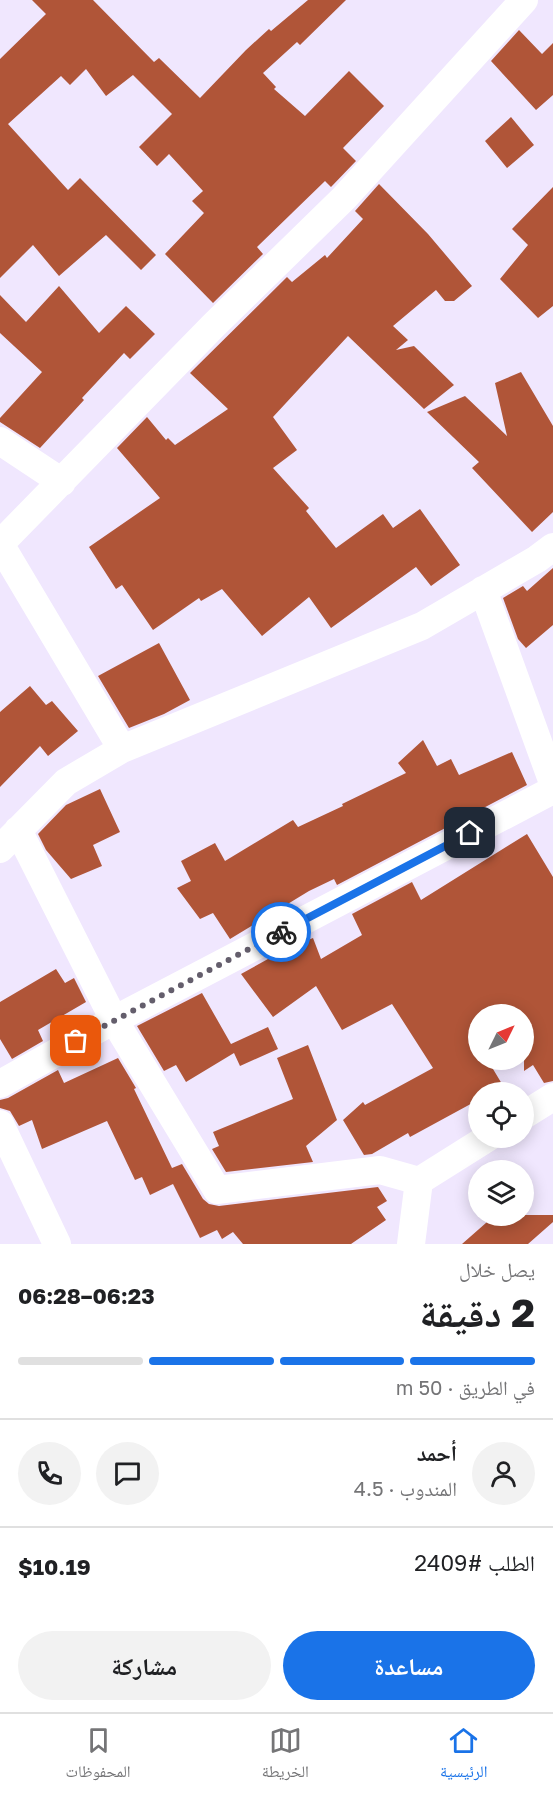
<!DOCTYPE html>
<html lang="ar">
<head>
<meta charset="utf-8">
<style>
  body { margin:0; font-family:"Golos Text","Noto Naskh Arabic",sans-serif; background:#f2f2f2; color:#202124; direction:rtl; height:100vh; display:flex; flex-direction:column; font-size:22px; white-space:nowrap }
  * { box-sizing:border-box; margin:0 }
  p { font-size:20px; color:#757577 }
  .icon { flex:none; width:33px; height:33px; fill:none; stroke:currentColor; stroke-width:2; stroke-linecap:round; stroke-linejoin:round }
  .map { position:relative; height:1244px; overflow:hidden; direction:ltr }
  .panel { display:flex; flex-direction:column; background:#fff; flex:1 }
  .panel>* { flex:none }
  .needle { width:39px; rotate:47deg }
  .controls { position:absolute; left:468px; top:1004px; display:grid; gap:12px }
  .controls a { display:grid; place-items:center; width:66px; height:66px; border-radius:50%; background:#fff; box-shadow:0 3px 15px #0003; font-size:30px }
  .pin { position:absolute; display:grid; place-items:center; width:51px; height:51px; color:#fff; margin:-26px; border-radius:12px; box-shadow:0 3px 9px #0006 }
  .courier { position:absolute; display:grid; place-items:center; width:60px; height:60px; margin:-30px; border:4px solid #1a73e8; border-radius:50%; background:#fff; color:#222; box-shadow:0 2px 8px #0007 }
  .headline em { font-style:normal; font-weight:700 }
  .headline div { display:flex; flex-direction:column-reverse }
  .headline { display:flex; align-items:center; justify-content:space-between; height:102px; padding:0 18px }
  h1 { font-size:39px; font-weight:700; line-height:45px }
  .bar { display:grid; grid-template-columns:repeat(4,1fr); gap:9px 6px; align-content:center; height:72px; padding:0 18px }
  .bar i { height:8px; border-radius:4px; background:#e0e0e0 }
  .bar .on { background:#1a73e8 }
  .bar p { grid-column:span 4 }
  .line { display:flex; align-items:center; gap:15px; padding:0 18px; border-top:2px solid #e0e0e0 }
  .line div { flex:1 }
  .round { display:grid; place-items:center; flex:none; width:63px; height:63px; border-radius:32px; background:#f2f2f2 }
  .action { display:flex; gap:12px; margin-top:auto; padding:12px 18px }
  .action a { flex:1; height:69px; border-radius:36px; background:#1a73e8; color:#fff; font-size:24px; font-weight:700; line-height:69px; text-align:center }
  .action a+a { background:#f2f2f2; color:#202124 }
  .tab-bar { display:flex; justify-content:space-around; align-items:center; height:84px; border-top:2px solid #e0e0e0; background:#fff; font-size:16px; color:#757577 }
  .tab-bar a { display:grid; justify-items:center; gap:3px }
  .tab-bar .on { color:#1a73e8 }
  .map>svg:first-child { display:block }
  .building { fill:#b05538 }
  .lines { fill:none; stroke-linecap:round; stroke-linejoin:round }
  .street { stroke:#fff; stroke-width:28 }
  .done { stroke:#645e6c; stroke-width:6; stroke-dasharray:0 10.8 }
  .route { stroke:#1a73e8; stroke-width:8 }
</style>
</head>
<body>
<div class="map">
<svg width="553" height="1244" viewBox="0 0 553 1244">
  <rect width="100%" height="100%" fill="#f0e7fe"/>
  <!-- building -->
  <path class="building" d="M32,0h61l61,62 5,-4 41,40 46,-48 23,-21 2,2 37,-31h38l-46,45 -3,-3 -34,31 13,14 -2,2 31,27 44,-45 35,35 -41,42 13,13 -25,26 -6,-6 -68,66 6,7 -50,49 -48,-49 39,-41 -12,-12 11,-10 -34,-37 -12,12 -18,-19 33,-33 -39,-39 -27,21 -20,-27 -16,16 -9,-9 -53,48 60,66 12,-12 76,77 -15,15 -35,-35 -47,41 -26,-31 -33,33v-219l46,-45z
    M519,30l23,24 11,-11v52l-17,15 -45,-49z
    M511,117l23,28 -27,23 -22,-27z
    M379,184l49,50 44,52 -18,15h-9l-9,-11 -43,36 15,14 -12,10 18,-4 40,39 -30,24 -76,-73 -75,81 24,33 -24,18 36,40 -3,3 30,37 47,-34 10,14 27,-19 40,56 -29,21 -15,-19 -85,61 -22,-31 -47,39 -40,-47 -21,12 -2,-3 -46,32 -31,-45 -6,4 -27,-42 71,-49 -43,-50 30,-31 19,23 2,-2 7,7 53,-36 -38,-36 97,-96 5,5 33,-27 2,3 36,-39 -8,-8z
    M553,187v119l-15,12 -38,-39 28,-34 -16,-16z
    M59,286l40,47 27,-27 29,28 -25,25 -6,-6 -42,45 2,2 -44,48 -40,-26v-4l42,-46 -42,-39v-38l26,27z
    M521,372l32,54v86l-21,20 -60,-64 7,-6 -52,-50 38,-16 42,40 -12,-53z
    M553,568v57l-27,23 -8,-9 -15,-41 20,-12 4,5z
    M159,643l31,57 -26,14 -35,14 -31,-52z
    M30,686l16,19 6,-4 26,30 -30,25 -8,-10 -40,41v-75z
    M423,740l14,26 14,-7 8,16 53,-23 15,33 -190,100 -3,-6 -25,12 -79,48 -17,-26 -13,6 -23,-31 14,-7 -10,-20 34,-18 10,18 68,-41 5,7 45,-21 -1,-2 64,-31 -8,-10z
    M100,789l20,43 -27,13 9,21 -31,13 -25,-29 -8,-16 28,-29z
    M527,834l26,43v204l-9,2 -11,-18 -9,6v-57h-46v45h9l15,25 -13,8h-11v8l-68,37 -2,-4 -36,21 -8,1 -21,-35 20,-18 2,3 68,-37 -41,-64 -50,26 -26,-44 -43,31 -32,-43 45,-25 27,-11 8,21 41,-24 -10,-21 60,-32 9,18z
    M56,969l9,14 9,-5 12,24 -48,28 5,11 -31,18 -12,-20v-37z
    M202,993l29,51 37,-17 10,22 -38,17 -6,-13 -48,29 -10,-17 -12,6 -27,-45z
    M308,1045l29,75 -31,26 7,16 -87,10 -14,-23 7,-3 -6,-14 80,-33 -16,-41z
    M118,1058l18,30 -2,1 38,79 10,-4 21,35 6,5 10,2 159,-19 9,14 -10,6 9,13 -35,24h-108l-10,-12 -11,7 -5,-9 -17,8 -27,-54 -23,11 -8,-18 -7,3 -28,-59 -65,28 -10,-29 -13,6 -9,-15 -10,-3v-8l8,-2 50,-28 6,13z
    M495,1215h58v7l-25,22h-66z"/>
  <g class="lines">
    <!-- street -->
    <path class="street" d="M0,441l62,41
      M0,544l213,-218 131,-128 180,-198
      M0,544l122,205
      M483,590l70,193
      M18,830l96,190 103,170 163,-20 39,11
      M0,849l66,-67 56,-33 300,-123 115,-67 16,-12
      M0,1084l114,-64 439,-230
      M524,1115l29,-18
      M0,1124l57,120
      M411,1244l8,-63 70,-44"/>
  </g>
  <g class="lines">
    <!-- done -->
    <path class="done" d="M76,1041l205,-109"/>
    <!-- route -->
    <path class="route" d="M281,932l189,-99"/>
  </g>
</svg>
<div class="controls">
<a><svg class="needle" viewBox="-14 -14 28 28"><path d="M0-13l5 13h-10z" fill="#e53935"/><path d="M0 13l5-13h-10z" fill="#757577"/></svg></a>
<a><svg class="icon" aria-label="locate" viewBox="0 0 24 24"><circle cx="12" cy="12" r="6"/><path d="M12 2v4M12 18v4M2 12h4M18 12h4"/></svg></a>
<a><svg class="icon" aria-label="layers" viewBox="0 0 24 24"><path d="M12 4l9 5-9 5-9-5zM3 14l9 5 9-5"/></svg></a>
</div>
<div class="pin" style="left:76px;top:1041px;background:#ea580c"><svg class="icon" aria-label="bag" viewBox="0 0 24 24"><path d="M5 8h14l-1 12H6zM9 8a3 3 0 0 1 6 0"/></svg></div>
<div class="pin" style="left:470px;top:833px;background:#1f2937"><svg class="icon" aria-label="home" viewBox="0 0 24 24"><path d="M3 11l9-7 9 7M6 9v11h12V9"/></svg></div>
<div class="courier" style="left:281px;top:932px"><svg class="icon" aria-label="bike" viewBox="0 0 24 24"><circle cx="6" cy="16" r="4"/><circle cx="18" cy="16" r="4"/><path d="M6 16l4-8h5l3 8M10 8l3 8H6M13 5h3"/></svg></div>
</div>
<section class="panel">
<div class="headline"><div><h1>2 دقيقة</h1><p>يصل خلال</p></div><em>06:23–06:28</em></div>
<div class="bar"><i class="on"></i><i class="on"></i><i class="on"></i><i></i><p>في الطريق · 50 m</p></div>
<div class="line" style="height:108px"><a class="round"><svg class="icon" aria-label="person" viewBox="0 0 24 24"><circle cx="12" cy="8" r="4"/><path d="M4 21q1-7 8-7t8 7"/></svg></a><div><b>أحمد</b><p>المندوب · 4.5</p></div><a class="round"><svg class="icon" aria-label="chat" viewBox="0 0 24 24"><path d="M4 5h16v11H9l-5 4z"/></svg></a><a class="round"><svg class="icon" aria-label="phone" viewBox="0 0 24 24"><path d="M5 4h4l2 5-3 2q2 4 5 5l2-3 5 2v4C11 20 4 13 5 4z"/></svg></a></div>
<div class="line" style="height:78px"><div>الطلب #2409</div><b>$10.19</b></div>
<div class="action"><a>مساعدة</a><a>مشاركة</a></div>
</section>
<nav class="tab-bar">
<a class="on"><svg class="icon" aria-label="home" viewBox="0 0 24 24"><path d="M3 11l9-7 9 7M6 9v11h12V9"/></svg>الرئيسية</a>
<a><svg class="icon" aria-label="map" viewBox="0 0 24 24"><path d="M3 6l6-2 6 2 6-2v14l-6 2-6-2-6 2zM9 4v14M15 6v14"/></svg>الخريطة</a>
<a><svg class="icon" aria-label="saved" viewBox="0 0 24 24"><path d="M7 4h10v16l-5-4-5 4z"/></svg>المحفوظات</a>
</nav>
</body>
</html>
